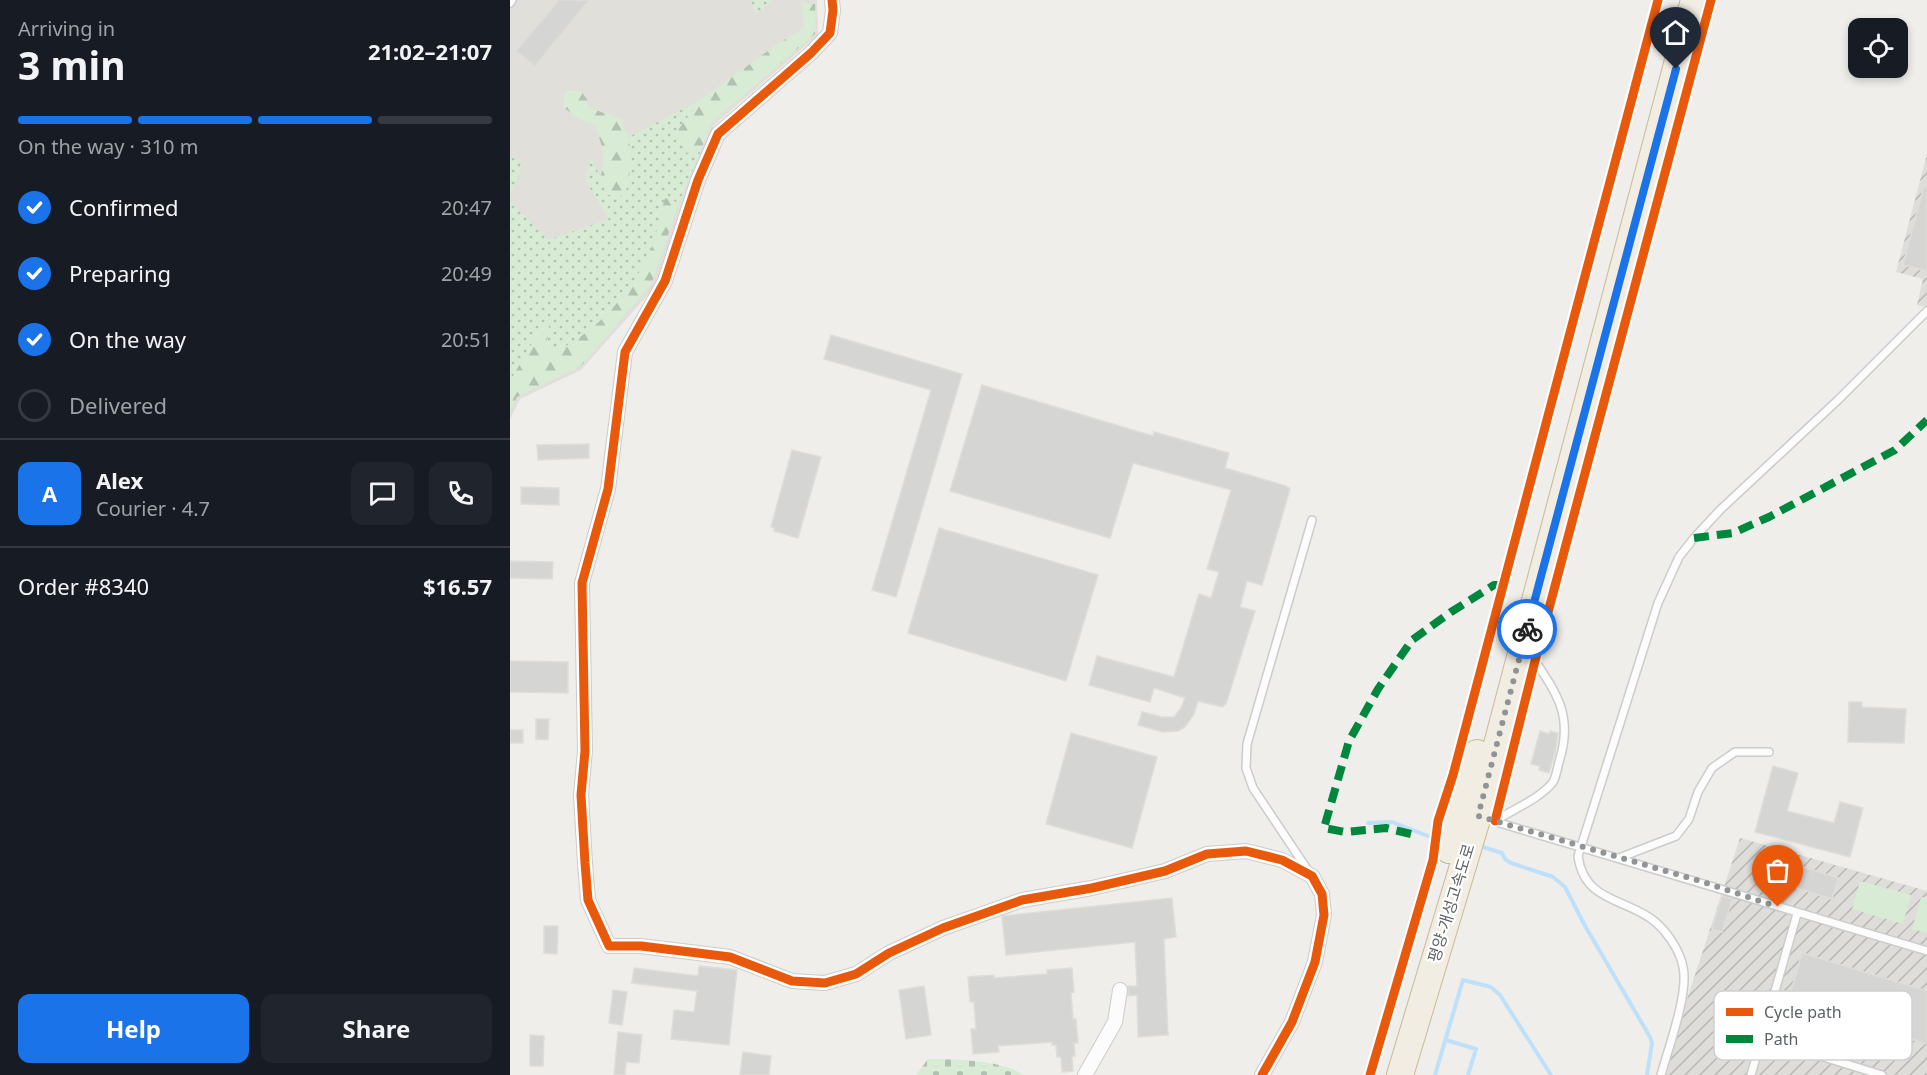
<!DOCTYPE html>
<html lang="en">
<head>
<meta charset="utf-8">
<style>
  body { margin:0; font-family:"Noto Sans","Noto Sans KR",sans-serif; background:#20242c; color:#f1f3f6; height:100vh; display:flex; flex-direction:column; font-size:22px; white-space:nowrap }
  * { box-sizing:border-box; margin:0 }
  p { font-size:20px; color:#9ea1a6 }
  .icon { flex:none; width:33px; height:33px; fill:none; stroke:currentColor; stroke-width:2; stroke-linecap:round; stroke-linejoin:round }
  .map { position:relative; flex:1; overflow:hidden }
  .details { display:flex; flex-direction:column; background:#171b24; width:510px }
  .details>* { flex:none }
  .buttons { position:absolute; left:1338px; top:18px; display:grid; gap:12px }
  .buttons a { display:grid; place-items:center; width:60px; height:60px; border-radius:12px; background:#171b24; box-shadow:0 3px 9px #0003; font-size:30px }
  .pin { position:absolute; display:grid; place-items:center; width:51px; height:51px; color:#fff; margin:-62px -26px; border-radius:50% 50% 50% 0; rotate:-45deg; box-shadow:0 0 6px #0007 }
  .pin .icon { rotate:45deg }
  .courier { position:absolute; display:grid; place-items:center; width:60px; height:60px; margin:-30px; border:4px solid #1a73e8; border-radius:50%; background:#fff; color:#222; box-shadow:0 2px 8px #0007 }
  .headline em { font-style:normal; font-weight:700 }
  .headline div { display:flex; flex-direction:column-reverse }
  .headline { display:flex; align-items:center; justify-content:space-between; height:102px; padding:0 18px }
  h1 { font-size:39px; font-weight:700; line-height:45px }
  .bar { display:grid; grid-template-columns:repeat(4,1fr); gap:9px 6px; align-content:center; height:72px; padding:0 18px }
  .bar i { height:8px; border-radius:4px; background:#363941 }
  .bar .on { background:#1a73e8 }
  .bar p { grid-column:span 4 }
  .line { display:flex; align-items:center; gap:15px; padding:0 18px; border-top:2px solid #363941 }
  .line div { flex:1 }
  .round { display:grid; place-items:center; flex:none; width:63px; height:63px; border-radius:12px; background:#20242c }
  ol { padding:0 18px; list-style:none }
  li { display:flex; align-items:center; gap:18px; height:66px }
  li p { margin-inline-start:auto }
  li .icon { padding:6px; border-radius:50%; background:#1a73e8; color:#fff; stroke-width:4 }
  li:last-child { color:#9ea1a6 }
  li i { width:33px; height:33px; border:3px solid #363941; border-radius:50% }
  .action { display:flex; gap:12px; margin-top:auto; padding:12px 18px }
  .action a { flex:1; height:69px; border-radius:12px; background:#1a73e8; color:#fff; font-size:24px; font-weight:700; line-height:69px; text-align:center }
  .action a+a { background:#20242c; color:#f1f3f6 }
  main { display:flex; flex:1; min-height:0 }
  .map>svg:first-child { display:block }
  .industrial { fill:url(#industrial-furrows) }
  .education { fill:#e1dfd9 }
  .grass { fill:url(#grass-dots) }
  .forest { fill:url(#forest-firs) }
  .cemetery { fill:url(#cemetery-stones) }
  .pitch { fill:#d7ebd5 }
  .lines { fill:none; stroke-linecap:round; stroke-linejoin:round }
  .stream { stroke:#bfe0f9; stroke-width:4 }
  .building { fill:#d5d5d3; stroke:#deddd9; stroke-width:1.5 }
  .lane-casing { stroke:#cbcccc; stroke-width:10 }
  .street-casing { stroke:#cbcccc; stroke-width:16 }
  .highway-casing { stroke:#c8b996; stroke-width:28 }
  .lane { stroke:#fdfcfc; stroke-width:7 }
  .street { stroke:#fdfcfc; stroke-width:14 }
  .highway { stroke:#f1ede2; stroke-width:26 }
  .quiet { stroke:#00873e; stroke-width:8; stroke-dasharray:15 8; stroke-linecap:butt }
  .cycleway-casing { stroke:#fff; stroke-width:13 }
  .cycleway { stroke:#e8590c; stroke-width:9 }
  .done { stroke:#919496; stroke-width:6; stroke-dasharray:0 10.8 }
  .route { stroke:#1a73e8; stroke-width:8 }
  .labels { text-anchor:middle; stroke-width:4.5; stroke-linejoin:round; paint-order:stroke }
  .street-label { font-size:16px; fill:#5f6368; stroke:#fff }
  .key { fill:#fff; stroke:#cfd0d2; stroke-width:1.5 }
  .key-label { font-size:16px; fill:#5f6368 }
</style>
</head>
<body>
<main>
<section class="details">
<div class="headline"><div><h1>3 min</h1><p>Arriving in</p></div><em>21:02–21:07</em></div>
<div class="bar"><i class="on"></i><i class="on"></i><i class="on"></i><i></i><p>On the way · 310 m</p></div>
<ol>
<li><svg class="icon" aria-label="check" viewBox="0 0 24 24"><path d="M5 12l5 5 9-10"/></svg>Confirmed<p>20:47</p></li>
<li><svg class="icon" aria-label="check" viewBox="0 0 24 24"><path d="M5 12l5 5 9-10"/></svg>Preparing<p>20:49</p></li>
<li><svg class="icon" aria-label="check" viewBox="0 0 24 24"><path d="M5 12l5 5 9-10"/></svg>On the way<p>20:51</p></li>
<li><i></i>Delivered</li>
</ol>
<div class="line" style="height:108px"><b class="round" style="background:#1a73e8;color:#fff">A</b><div><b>Alex</b><p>Courier · 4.7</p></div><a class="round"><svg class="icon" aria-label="chat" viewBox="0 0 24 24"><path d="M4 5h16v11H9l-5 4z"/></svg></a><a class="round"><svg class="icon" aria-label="phone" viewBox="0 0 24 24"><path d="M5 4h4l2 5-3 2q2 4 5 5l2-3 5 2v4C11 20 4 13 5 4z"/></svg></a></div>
<div class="line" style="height:78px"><div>Order #8340</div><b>$16.57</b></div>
<div class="action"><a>Help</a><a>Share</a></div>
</section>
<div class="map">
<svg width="1417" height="1075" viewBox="0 0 1417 1075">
  <defs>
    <pattern id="industrial-furrows" width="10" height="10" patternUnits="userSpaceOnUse" patternTransform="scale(1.5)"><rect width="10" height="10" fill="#dfddda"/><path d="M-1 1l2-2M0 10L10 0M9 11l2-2" fill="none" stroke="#b8b7b5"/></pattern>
    <pattern id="grass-dots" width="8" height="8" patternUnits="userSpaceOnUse" patternTransform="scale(1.5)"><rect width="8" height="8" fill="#d7ebd5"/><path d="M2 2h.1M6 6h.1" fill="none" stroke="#b2c2b1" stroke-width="1.8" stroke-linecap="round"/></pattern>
    <pattern id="forest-firs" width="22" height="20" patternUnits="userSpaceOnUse" patternTransform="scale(1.5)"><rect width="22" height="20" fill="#d7ebd5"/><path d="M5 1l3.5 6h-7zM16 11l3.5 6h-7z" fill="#b2c2b1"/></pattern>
    <pattern id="cemetery-stones" width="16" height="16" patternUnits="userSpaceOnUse" patternTransform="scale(1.5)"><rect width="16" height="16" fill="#d7ebd5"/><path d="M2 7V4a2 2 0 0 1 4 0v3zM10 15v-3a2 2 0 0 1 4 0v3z" fill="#b2c2b1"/></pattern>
  </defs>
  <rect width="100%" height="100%" fill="#efeeea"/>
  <!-- industrial -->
  <path class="industrial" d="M1417,154v153l-10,-2 6,-26 -27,-7z
    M1230,838l187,53v184h-265z"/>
  <!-- education -->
  <path class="education" d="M0,0h307l1,35 -104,90 -60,163 -73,82 -61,29 -10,20z"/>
  <!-- grass -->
  <path class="grass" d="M240,0h23l-17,14z
    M190,100l-24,33 11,20 13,-1 -21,51 -14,-5c-6,20 -9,44 -19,62 -18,36 -50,71 -86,89l-16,-4 -34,36v-180l38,39 61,-21 -24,-39 6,-23 17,38 24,-34 -3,-24z
    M0,156l13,9 -13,31z"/>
  <!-- forest -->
  <path class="forest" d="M291,3l14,1 1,29 -104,89 -12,30 -13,1 -11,-20 24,-33 79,-57 25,-15z
    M55,91h16l7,10 -1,6 34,12c14,31 11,45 4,77l-17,-1 -8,-17c7,-20 2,-33 -5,-52l-16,-7 -16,-12z
    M155,198l14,5 -28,82 -70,81 -64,31 -7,14v-30l36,-62 4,11 -5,15 15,4c36,-18 68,-53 86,-89 10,-18 13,-42 19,-62z"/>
  <!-- cemetery -->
  <path class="cemetery" d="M418,1059c25,0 75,1 95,16h-107z"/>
  <!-- pitch -->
  <path class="pitch" d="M1350,881l51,14 -8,29 -51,-15z
    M1411,897l6,1v35l-15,-4z"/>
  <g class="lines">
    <!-- stream -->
    <path class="stream" d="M858,823l24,-1 36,14h16
      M970,846l22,7 3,6 6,4 42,14 12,10 19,37 66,113 2,6 -5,32
      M936,1040l30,9 -8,26
      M925,1075l28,-95 28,7 9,8 51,80"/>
  </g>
  <!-- building -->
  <path class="building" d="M49,0h30l-54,66 -19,-15z
    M1414,186h3v85l-24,-6z
    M321,335l131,39 -66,223 -24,-7 59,-200 -107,-31z
    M472,385l171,51 1,-4 75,21 -4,15 61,18 4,3 -28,96 -15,-4 -7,26 15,4 -29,93 -4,3 -24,-6 -4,13 -9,13 -7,4 -15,1 -25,-7 4,-13 20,5h12l7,-9 4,-10 -31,-10 -4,14 -61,-17 8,-29 77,21 25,-83 12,4 8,-26 -12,-3 24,-79 -98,-27 -23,75 -160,-47z
    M79,444v14l-51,2 -1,-15z
    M282,450l29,7 -23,81 -24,-7 1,-3 -4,-1z
    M11,487l38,1v17l-38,-1z
    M429,528l159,47 -32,106 -158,-48z
    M0,561l43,1 -1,17 -42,-1z
    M0,661l58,1v31l-58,-1z
    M1339,702h13v5l44,2 -2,34 -56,-1z
    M26,719h13l-1,21 -12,-1z
    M0,730h13v13h-13z
    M1030,731l9,3 1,-3 8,2 -2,16 -7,24 -10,-3 1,-4 -9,-2z
    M561,733l86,24 -25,91 -86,-24z
    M1263,766l25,7 -11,38 47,12 6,-21 23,6 -13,49 -95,-25z
    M1274,861l54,17 -6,21 -54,-17z
    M1212,896l10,3 -10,33 -10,-3z
    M662,898l4,39 -12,2 4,96 -30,2 -1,-42 -9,1v-10h9l-2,-44 -129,13 -4,-38 1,-1z
    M34,926h14l-1,28 -13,-1z
    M1292,953l125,38v53l-22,-7 1,-2 -95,-29 -1,3 -22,-7z
    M189,966l38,4 -8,75 -58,-6 3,-29 20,2 3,-21 -65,-8 2,-15 64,8z
    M562,968l2,24 -3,1 2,26h3l2,24h-4l1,13h-3l1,15 -11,1 -1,-15h-4l-1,-12h-4v-3l-54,4 1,6 -26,2 -2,-25h5l-2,-27h-4l-2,-25 26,-2v3l53,-4v-4z
    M414,986l7,49 -25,4 -7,-49z
    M103,990l14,2 -5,33 -13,-2z
    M108,1032l24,3 -3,28 -13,-1 -1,13h-11z
    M20,1035l14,1 -1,30h-13z
    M233,1052l28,4 -2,19h-29z"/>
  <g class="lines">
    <defs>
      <path id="lane" d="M0,3l2,-3
        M973,818l444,133
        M985,821c17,-11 46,-23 58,-39 4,-7 5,-19 8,-27 12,-46 -9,-67 -33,-105
        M1109,858l57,-22 13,-17 9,-27 14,-24 23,-16h34
        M799,872l-56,-84 -7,-20 1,-24 65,-224
        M1252,1038l120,37
        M1151,1075c7,-26 28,-82 22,-108 -3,-17 -18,-39 -33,-49 -29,-20 -66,-18 -72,-62l80,-253 21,-46 15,-19 26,-28 118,-110 89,-89
        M1241,1075l46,-161"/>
      <path id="street" d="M322,0l1,10 -3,23 -19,20 -93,81 -20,46 -33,101 -40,71 -17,137 -26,94 3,168 -4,44 4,68 3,37 21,46h32l89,11 62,24 33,2 31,-9 33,-21 54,-25 79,-28 70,-12 73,-17 42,-17 39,-3 36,9 30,16 10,18 2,21 -9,47 -23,60 -30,53
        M575,1075l30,-53 5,-32"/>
      <path id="highway" d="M939,850l28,-97
        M890,1075l78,-259 216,-816"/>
    </defs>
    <!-- lane casing -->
    <use href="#lane" class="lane-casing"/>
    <!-- street casing -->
    <use href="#street" class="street-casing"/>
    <!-- highway casing -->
    <use href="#highway" class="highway-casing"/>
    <!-- lane -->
    <use href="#lane" class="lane"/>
    <!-- street -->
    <use href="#street" class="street"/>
    <!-- highway -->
    <use href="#highway" class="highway"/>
    <!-- quiet -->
    <path class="quiet" d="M1184,538l39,-5 36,-16 126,-67 32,-30
      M901,834l-25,-6 -41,4 -21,-4 25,-87 29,-52 34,-49 39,-28 43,-27h8"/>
    <defs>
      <path id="cycleway" d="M322,0l1,10 -3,23 -19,20 -93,81 -20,46 -33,101 -40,71 -17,137 -26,94 3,168 -4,44 4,68 3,37 21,46h32l89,11 62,24 33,2 31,-9 33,-21 54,-25 79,-28 70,-12 73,-17 42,-17 39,-3 36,9 30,16 10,18 2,21 -9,47 -23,60 -30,53
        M985,821l40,-160 176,-661
        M860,1075l63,-215 5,-39 15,-46 205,-775"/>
    </defs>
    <!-- cycleway casing -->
    <use href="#cycleway" class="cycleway-casing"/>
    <!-- cycleway -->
    <use href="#cycleway" class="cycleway"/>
  </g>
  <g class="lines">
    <!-- done -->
    <path class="done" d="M1017,629l-49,187 222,65 78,26"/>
    <!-- route -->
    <path class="route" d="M1017,629l149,-560"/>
  </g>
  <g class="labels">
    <!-- street labels -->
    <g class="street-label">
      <text transform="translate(941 903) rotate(-73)" y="6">평양-개성고속도로</text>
    </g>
  </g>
  <!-- legend -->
  <rect x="1204" y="991" width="198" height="69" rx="9" class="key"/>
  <rect x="1216" y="1008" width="27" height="8" fill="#e8590c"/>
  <rect x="1216" y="1035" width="27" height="8" fill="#00873e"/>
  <g class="key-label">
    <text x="1254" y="1018">Cycle path</text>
    <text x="1254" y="1045">Path</text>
  </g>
</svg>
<div class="buttons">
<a><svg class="icon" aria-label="locate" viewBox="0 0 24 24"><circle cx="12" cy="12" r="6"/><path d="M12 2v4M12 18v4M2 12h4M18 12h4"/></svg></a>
</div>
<div class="pin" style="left:1268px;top:907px;background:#ea580c"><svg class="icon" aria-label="bag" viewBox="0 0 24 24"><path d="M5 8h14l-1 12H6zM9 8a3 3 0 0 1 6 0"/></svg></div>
<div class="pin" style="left:1166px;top:69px;background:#1f2937"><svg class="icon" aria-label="home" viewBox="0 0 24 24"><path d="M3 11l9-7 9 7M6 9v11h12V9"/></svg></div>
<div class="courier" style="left:1017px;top:629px"><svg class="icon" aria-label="bike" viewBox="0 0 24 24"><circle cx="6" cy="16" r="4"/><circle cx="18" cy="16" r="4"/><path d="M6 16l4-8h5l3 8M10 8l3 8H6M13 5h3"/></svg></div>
</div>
</main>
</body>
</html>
